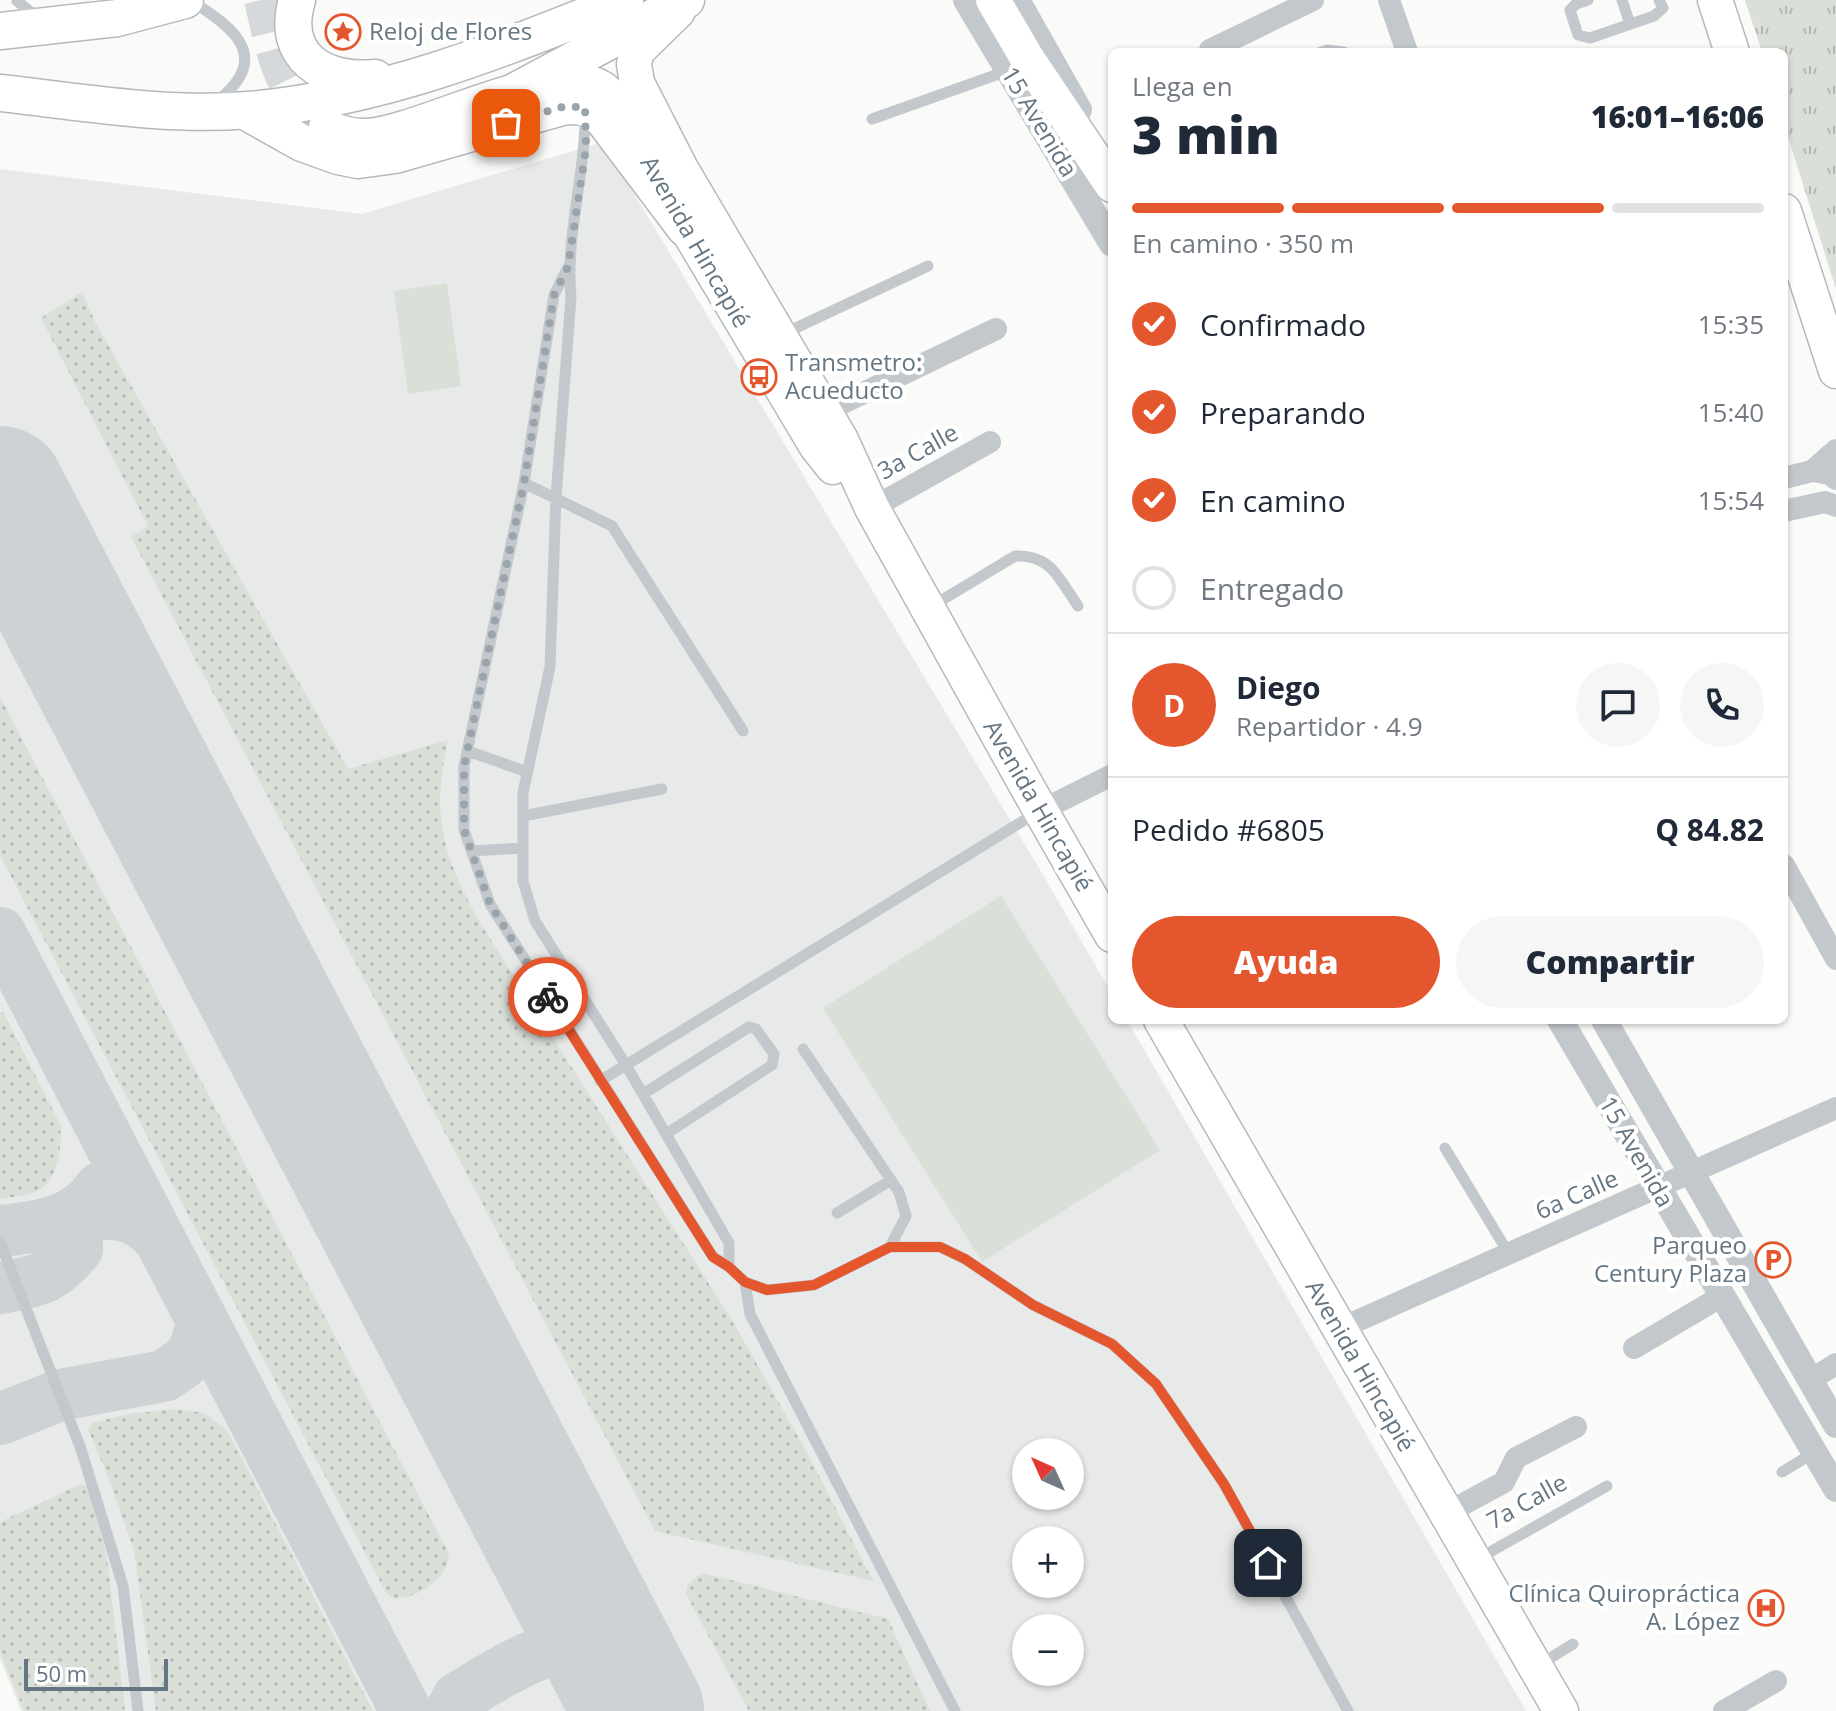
<!DOCTYPE html>
<html lang="es">
<head>
<meta charset="utf-8">
<style>
  body { margin:0; font-family:"Open Sans",sans-serif; background:#f6f6f7; color:#1f2937; height:100vh; display:flex; flex-direction:column; font-size:30px; white-space:nowrap }
  * { box-sizing:border-box; margin:0 }
  p { font-size:26px; color:#747a83 }
  .icon { flex:none; width:44px; height:44px; fill:none; stroke:currentColor; stroke-width:2; stroke-linecap:round; stroke-linejoin:round }
  .map { position:relative; flex:1; overflow:hidden }
  .drawer { position:absolute; left:1108px; top:48px; width:680px; height:976px; display:flex; flex-direction:column; background:#fff; border-radius:12px; box-shadow:0 2px 6px #0004 }
  .drawer>* { flex:none }
  .needle { width:52px; rotate:315deg }
  .fabs { position:absolute; left:1012px; top:1438px; display:grid; gap:16px }
  .fabs a { display:grid; place-items:center; width:72px; height:72px; border-radius:50%; background:#fff; box-shadow:0 2px 6px #0004; font-size:40px }
  .scale { position:absolute; left:24px; bottom:20px; width:144px; box-sizing:border-box; padding-left:8px; border:4px solid #657683; border-top:0; font-size:22px; line-height:28px; white-space:nowrap; color:#657683; -webkit-text-stroke:6px #fff; paint-order:stroke }
  .pin { position:absolute; display:grid; place-items:center; width:68px; height:68px; color:#fff; margin:-34px; border-radius:16px; box-shadow:0 4px 12px #0006 }
  .courier { position:absolute; display:grid; place-items:center; width:80px; height:80px; margin:-40px; border:6px solid #e4572e; border-radius:50%; background:#fff; color:#222; box-shadow:0 2px 10px #0007 }
  .summary em { font-style:normal; font-weight:800 }
  .summary div { display:flex; flex-direction:column-reverse }
  .summary { display:flex; align-items:center; justify-content:space-between; height:136px; padding:0 24px }
  h1 { font-size:52px; font-weight:800; line-height:60px }
  .bar { display:grid; grid-template-columns:repeat(4,1fr); gap:12px 8px; align-content:center; height:96px; padding:0 24px }
  .bar i { height:10px; border-radius:6px; background:#e0e1e3 }
  .bar .active { background:#e4572e }
  .bar p { grid-column:span 4 }
  .line { display:flex; align-items:center; gap:20px; padding:0 24px; border-top:2px solid #e0e1e3 }
  .line div { flex:1 }
  .round { display:grid; place-items:center; flex:none; width:84px; height:84px; border-radius:42px; background:#f6f6f7 }
  ol { padding:0 24px; list-style:none }
  li { display:flex; align-items:center; gap:24px; height:88px }
  li p { margin-inline-start:auto }
  li .icon { padding:8px; border-radius:50%; background:#e4572e; color:#fff; stroke-width:4 }
  li:last-child { color:#747a83 }
  li i { width:44px; height:44px; border:4px solid #e0e1e3; border-radius:50% }
  .button { display:flex; gap:16px; margin-top:auto; padding:16px 24px }
  .button a { flex:1; height:92px; border-radius:48px; background:#e4572e; color:#fff; font-size:32px; font-weight:800; line-height:92px; text-align:center }
  .button a+a { background:#f6f6f7; color:#1f2937 }
  .map>svg:first-child { display:block }
  .built { fill:#e8e9e9; fill-rule:evenodd }
  .grass { fill:url(#grass-dots) }
  .park { fill:url(#park-tufts) }
  .pitch { fill:#dadfd7 }
  .lines { fill:none; stroke-linecap:round; stroke-linejoin:round }
  .taxiway { stroke:#ced2d4; stroke-width:52 }
  .runway { stroke:#ced2d4; stroke-width:130 }
  .primary-tunnel { stroke:#d5d9db; stroke-width:34; stroke-dasharray:34 17; stroke-linecap:butt }
  .primary-casing { stroke:#b5babe; stroke-width:37 }
  .trunk-casing { stroke:#b4b9bd; stroke-width:39 }
  .service { stroke:#c3c8cc; stroke-width:11 }
  .minor { stroke:#c3c8cc; stroke-width:22 }
  .tertiary { stroke:#c3c8cc; stroke-width:26 }
  .primary { stroke:#fff; stroke-width:34 }
  .trunk { stroke:#fff; stroke-width:36 }
  .done { stroke:#99a4ac; stroke-width:8; stroke-dasharray:0 14.4 }
  .route { stroke:#e4572e; stroke-width:10 }
  .labels { text-anchor:middle; stroke-width:8; stroke-linejoin:round; paint-order:stroke }
  .poi-label { font-size:24px; fill:#657683; stroke:#fff; text-anchor:start }
  .street-label { font-size:24px; fill:#657683; stroke:#fff }
</style>
</head>
<body>
<div class="map">
<svg width="1836" height="1711" viewBox="0 0 1836 1711">
  <defs>
    <pattern id="grass-dots" width="8" height="8" patternUnits="userSpaceOnUse" patternTransform="scale(2)"><rect width="8" height="8" fill="#dadfd7"/><path d="M2 2h.1M6 6h.1" fill="none" stroke="#b4b9b4" stroke-width="1.8" stroke-linecap="round"/></pattern>
    <pattern id="park-tufts" width="24" height="20" patternUnits="userSpaceOnUse" patternTransform="scale(2)"><rect width="24" height="20" fill="#dadfd7"/><path d="M3 7l-1-3M5 7V3M7 7l1-3M15 17l-1-3M17 17v-4M19 17l1-3" fill="none" stroke="#b4b9b4"/></pattern>
  </defs>
  <rect width="100%" height="100%" fill="#fafaf8"/>
  <!-- built -->
  <path class="built" d="M603,142l436,726 73,126v26h15l399,691h-1505l-21,-52v-1490l362,45zM1026,1452h44v44h-44zM1026,1540h44v44h-44zM1026,1628h44v44h-44z"/>
  <!-- grass -->
  <path class="grass" d="M82,292l13,30 253,447 100,-29c-17,77 -6,113 31,181l254,401 72,127 68,132 -218,-50 -524,-994 17,-11 -107,-208z
    M0,697l449,857c-1,26 -32,45 -56,44l-8,-7 -385,-736z
    M0,1012h3l57,112c3,23 -2,60 -27,69 -11,3 -22,4 -33,6z
    M177,1409l27,4 23,17 146,281h-217l-22,-161 -28,-78 -18,-43 4,-6 36,-9z
    M79,1485h6l3,3 19,69 18,154h-101l-24,-59v-130z
    M702,1573l186,46 42,92h-181l-63,-117 2,-10z"/>
  <!-- park -->
  <path class="park" d="M1745,0h91v289l-52,-165v-72h-22z"/>
  <!-- pitch -->
  <path class="pitch" d="M447,283l14,103 -53,8 -14,-103z
    M1001,896l159,254 -178,112 -159,-254z"/>
  <g class="lines">
    <!-- taxiway -->
    <path class="taxiway" d="M0,527l26,14
      M0,933l406,778
      M0,1231c38,-4 77,-8 100,-43
      M0,1288c40,-8 49,-7 77,-39v-36c36,1 54,-4 81,24
      M0,1419l60,-24 104,-19 19,-13 11,-12 9,-29
      M451,1711l7,-13c34,-20 85,-55 125,-53 8,0 17,4 24,6"/>
    <!-- runway -->
    <path class="runway" d="M0,491l639,1220"/>
    <!-- primary-tunnel -->
    <path class="primary-tunnel" d="M261,0c11,45 16,90 55,120"/>
    <defs>
      <path id="primary" d="M993,0l34,58 85,127
        M1715,0l17,52
        M678,11l-41,40 -3,13 3,19 44,86 160,271 31,68 158,284 82,143
        M326,127c14,6 26,10 41,9 55,-3 191,-80 236,-47 20,15 30,46 42,67
        M671,202l146,245 16,20
        M1784,211l52,160
        M1161,1020l400,691"/>
      <path id="trunk" d="M297,0c-17,57 27,83 78,78
        M0,31l117,-13 68,-18
        M0,93c82,9 166,24 248,17 132,-11 255,-61 377,-110
        M512,93l174,-93
        M245,111l57,32 36,13 20,4 37,-5 167,-48c16,-3 29,0 40,11l83,110"/>
    </defs>
    <!-- primary casing -->
    <use href="#primary" class="primary-casing"/>
    <!-- trunk casing -->
    <use href="#trunk" class="trunk-casing"/>
    <!-- service -->
    <path class="service" d="M1588,0l-12,4 -6,6 8,25 12,3 64,-22 9,-8 -4,-8
      M1622,0l8,24
      M17,1l20,16
      M191,1c43,26 82,57 26,100
      M1321,52l6,-2 17,2
      M585,112c1,62 -20,123 -14,185l-15,200 -6,170 -27,126v88l12,40 91,144 103,178v24
      M872,119l135,-48
      M568,267l-14,28 -30,188 -60,283v64l26,74 223,353 16,10 16,15 22,8 47,-5 76,-38h50l25,12 68,46 79,39 44,40 68,100 124,227
      M783,334l145,-68
      M524,483l88,43 131,205
      M932,606l83,-50c36,-2 44,23 63,50
      M468,751l59,21
      M523,816l139,-27
      M471,851l52,-3
      M803,1049l96,143 7,24 -16,31
      M600,1081l436,-268
      M643,1094l106,-67 7,2 18,25 -2,11 -106,69
      M1445,1148l64,106
      M837,1213l54,-33
      M0,1242l81,207 42,137 15,125
      M745,1282l5,32 205,397
      M1782,1472l33,-20
      M1476,1560l131,-74
      M1539,1665l34,-21"/>
    <!-- minor -->
    <path class="minor" d="M1389,0l18,52
      M1210,50l103,-50
      M824,412l172,-83
      M1812,471l18,3 6,5
      M1784,478l28,-7 24,-21
      M872,508l118,-66
      M1784,511l41,-9 11,4
      M1040,811l72,-36
      M1784,865l52,94
      M1339,1329l497,-221
      M1634,1348l88,-52
      M1810,1380l26,-16
      M1445,1514l59,-32 12,-24 60,-31
      M1724,1711l52,-30"/>
    <!-- tertiary -->
    <path class="tertiary" d="M966,0l146,244
      M1017,0l62,110
      M1560,1020l276,469
      M1604,1020l232,405"/>
    <!-- primary -->
    <use href="#primary" class="primary"/>
    <!-- trunk -->
    <use href="#trunk" class="trunk"/>
  </g>
  <g class="lines">
    <!-- done -->
    <path class="done" d="M506,123l56,-16h23l1,41 -18,119 -14,28 -30,188 -60,283v64l26,74 58,93"/>
    <!-- route -->
    <path class="route" d="M548,997l165,260 16,10 16,15 22,8 47,-5 76,-38h50l25,12 68,46 79,39 44,40 68,100 44,79"/>
  </g>
  <!-- icons -->
  <defs>
    <symbol id="sight-ring" viewBox="-11 -11 22 22"><circle r="9.5" fill="#fff" stroke="#e4572e" stroke-width="1.5"/><path d="M0-6L1.8-2.2L6-1.7L2.9 1.2L3.7 5.4L0 3.3L-3.7 5.4L-2.9 1.2L-6-1.7L-1.8-2.2Z" fill="#e4572e"/></symbol>
    <symbol id="bus-ring" viewBox="-11 -11 22 22"><circle r="9.5" fill="#fff" stroke="#e4572e" stroke-width="1.5"/><path d="M-5-6H5V4H4V6H2V4H-2V6H-4V4H-5ZM-3.5-4V0h7V-4ZM-3.5 1.2v1.5H-2V1.2ZM2 1.2v1.5H3.5V1.2Z" fill="#e4572e"/></symbol>
    <symbol id="parking-ring" viewBox="-11 -11 22 22"><circle r="9.5" fill="#fff" stroke="#e4572e" stroke-width="1.5"/><path d="M-3.5-5.5H1a3.5 3.5 0 0 1 0 7H-1V5.5H-3.5ZM-1-3.4V-.6H.8a1.4 1.4 0 0 0 0-2.8Z" fill="#e4572e"/></symbol>
    <symbol id="hospital-ring" viewBox="-11 -11 22 22"><circle r="9.5" fill="#fff" stroke="#e4572e" stroke-width="1.5"/><path d="M-5-5h3v3.5h4V-5h3V5h-3V1.5h-4V5h-3Z" fill="#e4572e"/></symbol>
  </defs>
  <g fill-rule="evenodd">
    <use href="#sight-ring" x="323" y="12" width="40" height="40"/>
    <use href="#bus-ring" x="739" y="357" width="40" height="40"/>
    <use href="#parking-ring" x="1753" y="1240" width="40" height="40"/>
    <use href="#hospital-ring" x="1746" y="1588" width="40" height="40"/>
  </g>
  <g class="labels">
    <!-- poi labels -->
    <g class="poi-label">
      <text x="369" y="40">Reloj de Flores</text>
      <text x="785" y="371">Transmetro:<tspan x="785" dy="28">Acueducto</tspan></text>
      <text x="1747" y="1254" text-anchor="end">Parqueo<tspan x="1747" dy="28">Century Plaza</tspan></text>
      <text x="1740" y="1602" text-anchor="end">Clínica Quiropráctica<tspan x="1740" dy="28">A. López</tspan></text>
    </g>
    <!-- street labels -->
    <g class="street-label">
      <text transform="translate(1039 122) rotate(59)" y="8">15 Avenida</text>
      <text transform="translate(695 242) rotate(60)" y="8">Avenida Hincapié</text>
      <text transform="translate(918 452) rotate(-29)" y="8">3a Calle</text>
      <text transform="translate(1038 806) rotate(60)" y="8">Avenida Hincapié</text>
      <text transform="translate(1636 1152) rotate(60)" y="8">15 Avenida</text>
      <text transform="translate(1577 1195) rotate(-24)" y="8">6a Calle</text>
      <text transform="translate(1360 1366) rotate(60)" y="8">Avenida Hincapié</text>
      <text transform="translate(1527 1502) rotate(-29)" y="8">7a Calle</text>
    </g>
  </g>
</svg>
<div class="fabs">
<a><svg class="needle" viewBox="-14 -14 28 28"><path d="M0-13l5 13h-10z" fill="#e53935"/><path d="M0 13l5-13h-10z" fill="#747a83"/></svg></a>
<a>+</a>
<a>−</a>
</div>
<div class="scale">50 m</div>
<div class="pin" style="left:506px;top:123px;background:#ea580c"><svg class="icon" aria-label="bag" viewBox="0 0 24 24"><path d="M5 8h14l-1 12H6zM9 8a3 3 0 0 1 6 0"/></svg></div>
<div class="pin" style="left:1268px;top:1563px;background:#1f2937"><svg class="icon" aria-label="home" viewBox="0 0 24 24"><path d="M3 11l9-7 9 7M6 9v11h12V9"/></svg></div>
<div class="courier" style="left:548px;top:997px"><svg class="icon" aria-label="bike" viewBox="0 0 24 24"><circle cx="6" cy="16" r="4"/><circle cx="18" cy="16" r="4"/><path d="M6 16l4-8h5l3 8M10 8l3 8H6M13 5h3"/></svg></div>
<section class="drawer">
<div class="summary"><div><h1>3 min</h1><p>Llega en</p></div><em>16:01–16:06</em></div>
<div class="bar"><i class="active"></i><i class="active"></i><i class="active"></i><i></i><p>En camino · 350 m</p></div>
<ol>
<li><svg class="icon" aria-label="check" viewBox="0 0 24 24"><path d="M5 12l5 5 9-10"/></svg>Confirmado<p>15:35</p></li>
<li><svg class="icon" aria-label="check" viewBox="0 0 24 24"><path d="M5 12l5 5 9-10"/></svg>Preparando<p>15:40</p></li>
<li><svg class="icon" aria-label="check" viewBox="0 0 24 24"><path d="M5 12l5 5 9-10"/></svg>En camino<p>15:54</p></li>
<li><i></i>Entregado</li>
</ol>
<div class="line" style="height:144px"><b class="round" style="background:#e4572e;color:#fff">D</b><div><b>Diego</b><p>Repartidor · 4.9</p></div><a class="round"><svg class="icon" aria-label="chat" viewBox="0 0 24 24"><path d="M4 5h16v11H9l-5 4z"/></svg></a><a class="round"><svg class="icon" aria-label="phone" viewBox="0 0 24 24"><path d="M5 4h4l2 5-3 2q2 4 5 5l2-3 5 2v4C11 20 4 13 5 4z"/></svg></a></div>
<div class="line" style="height:104px"><div>Pedido #6805</div><b>Q 84.82</b></div>
<div class="button"><a>Ayuda</a><a>Compartir</a></div>
</section>
</div>
</body>
</html>
